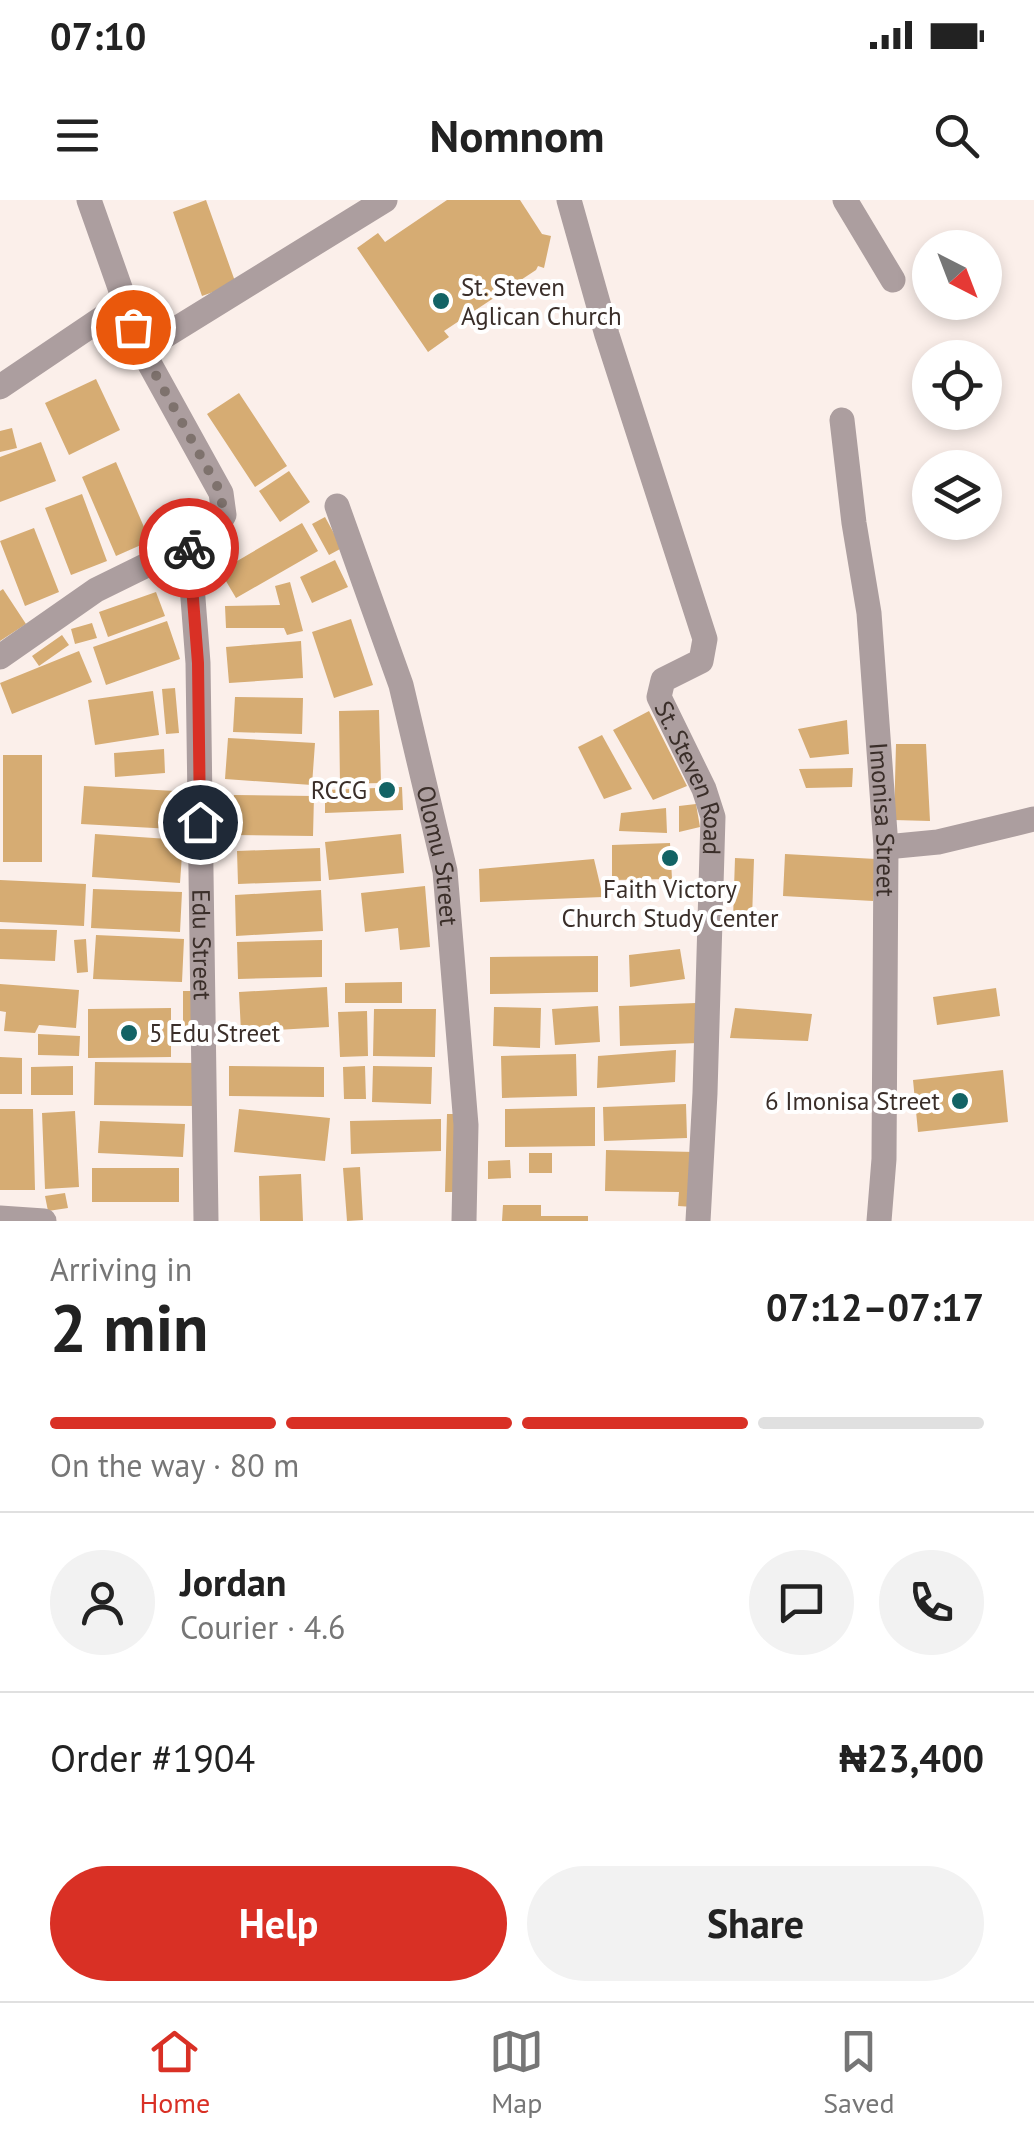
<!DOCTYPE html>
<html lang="en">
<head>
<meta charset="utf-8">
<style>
  body { margin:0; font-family:"PT Sans",sans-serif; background:#f2f2f2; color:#222; height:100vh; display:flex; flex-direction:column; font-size:38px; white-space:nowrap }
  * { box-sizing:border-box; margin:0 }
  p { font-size:32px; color:#767676 }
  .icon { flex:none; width:55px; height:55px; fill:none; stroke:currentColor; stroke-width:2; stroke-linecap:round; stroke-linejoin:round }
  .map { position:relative; height:1021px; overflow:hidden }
  .side { display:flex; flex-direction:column; background:#fff; flex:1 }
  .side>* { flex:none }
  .needle { width:65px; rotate:138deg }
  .tools { position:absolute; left:912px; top:30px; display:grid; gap:20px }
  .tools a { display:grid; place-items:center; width:90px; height:90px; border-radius:50%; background:#fff; box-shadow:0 5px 15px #0003; font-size:50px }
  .pin { position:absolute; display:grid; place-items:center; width:85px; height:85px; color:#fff; margin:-42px; border:5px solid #fff; border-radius:50%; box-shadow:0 2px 10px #0007 }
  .courier { position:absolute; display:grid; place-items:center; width:100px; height:100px; margin:-50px; border:8px solid #d93025; border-radius:50%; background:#fff; color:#222; box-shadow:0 2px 12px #0007 }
  .head em { font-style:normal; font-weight:600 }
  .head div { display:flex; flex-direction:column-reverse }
  .head { display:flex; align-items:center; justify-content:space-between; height:170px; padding:0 50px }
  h1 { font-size:65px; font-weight:600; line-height:75px }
  .bar { display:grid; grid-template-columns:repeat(4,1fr); gap:15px 10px; align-content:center; height:120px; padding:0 50px }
  .bar i { height:12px; border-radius:8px; background:#e0e0e0 }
  .bar .current { background:#d93025 }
  .bar p { grid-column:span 4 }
  .line { display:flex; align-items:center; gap:25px; padding:0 50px; border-top:2px solid #e0e0e0 }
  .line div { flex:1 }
  .round { display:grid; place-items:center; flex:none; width:105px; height:105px; border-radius:52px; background:#f2f2f2 }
  .primary-button { display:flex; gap:20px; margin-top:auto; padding:20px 50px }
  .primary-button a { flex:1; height:115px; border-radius:60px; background:#d93025; color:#fff; font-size:40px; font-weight:600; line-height:115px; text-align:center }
  .primary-button a+a { background:#f2f2f2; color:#222 }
  .status { display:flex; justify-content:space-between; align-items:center; height:70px; padding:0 50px; background:#fff; direction:ltr }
  .status svg { height:28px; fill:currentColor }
  header { display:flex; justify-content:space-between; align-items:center; height:130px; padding:0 50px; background:#fff; font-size:45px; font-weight:600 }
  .tab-bar { display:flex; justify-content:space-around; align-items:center; height:140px; border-top:2px solid #e0e0e0; background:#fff; font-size:28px; color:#767676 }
  .tab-bar a { display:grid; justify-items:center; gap:5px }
  .tab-bar .current { color:#d93025 }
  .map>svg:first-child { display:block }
  .building { fill:#d6ac73 }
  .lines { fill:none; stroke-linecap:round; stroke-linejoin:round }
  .minor { stroke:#ac9e9f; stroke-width:25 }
  .done { stroke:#7e726d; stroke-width:10; stroke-dasharray:0 18 }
  .route { stroke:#d93025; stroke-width:12 }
  .poi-dot { fill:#136365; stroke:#fff; stroke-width:4 }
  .labels { text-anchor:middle; stroke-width:8; stroke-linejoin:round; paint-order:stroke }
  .poi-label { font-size:25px; fill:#3a2e29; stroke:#fff; text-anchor:start }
  .street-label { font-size:25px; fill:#3a2e29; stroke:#fff }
</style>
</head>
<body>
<div class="status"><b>07:10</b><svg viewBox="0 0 49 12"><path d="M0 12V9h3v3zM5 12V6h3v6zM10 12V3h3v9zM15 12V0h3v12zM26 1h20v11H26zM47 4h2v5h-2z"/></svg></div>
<header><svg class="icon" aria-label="menu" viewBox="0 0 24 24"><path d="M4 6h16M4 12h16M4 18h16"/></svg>Nomnom<svg class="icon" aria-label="search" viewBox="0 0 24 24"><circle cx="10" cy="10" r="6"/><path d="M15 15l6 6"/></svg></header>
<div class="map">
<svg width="1034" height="1021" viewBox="0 0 1034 1021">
  <rect width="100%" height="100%" fill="#fbefea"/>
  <!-- building -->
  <path class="building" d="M206,0l30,84 -34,12 -29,-84z
    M447,0h73l22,34 9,2 -7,32 -6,-2 -2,4 -92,61 5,6 -21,15 -71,-104 21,-15 7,9z
    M96,179l24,51 -51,25 -24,-52z
    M239,193l48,73 -32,21 -48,-73z
    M12,228l5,20 -17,4v-21z
    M41,242l15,39 -56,21v-45z
    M116,262l34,79 -34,15 -34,-79z
    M289,271l21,31 -30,20 -21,-31z
    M82,294l25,67 -36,14 -26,-67z
    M325,317l17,31 -13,7 -17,-31z
    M302,323l16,28 -82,47 -16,-27z
    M34,328l25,64 -34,14 -25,-65z
    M335,360l13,27 -36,16 -12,-26z
    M290,382l13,49 -16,4 -3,-7h-58l-1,-22 55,-1 -5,-19z
    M3,389l23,35 -26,17v-50z
    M156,392l9,24 -57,21 -9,-25z
    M351,419l22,66 -39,13 -22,-66z
    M167,421l13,38 -74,26 -13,-38z
    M92,423l5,15 -22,6 -4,-15z
    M62,435l7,10 -30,21 -7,-10z
    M301,441l2,37 -74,5 -3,-36z
    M79,451l13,31 -80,32 -12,-31z
    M175,488l4,45 -13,1 -4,-45z
    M153,491l6,44 -64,10 -7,-45z
    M235,497l68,1 -1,36 -69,-2z
    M379,510l2,73 -41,1 -1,-73z
    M649,511l38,75 -34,14 -40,-70z
    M847,520l2,34 -39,4 -12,-29z
    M602,535l30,54 -28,10 -26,-52z
    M228,538l87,5 -3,42 -87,-6z
    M896,544h30l4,77 -36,-1z
    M164,549l1,24 -50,4 -1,-24z
    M3,555h39v107h-39z
    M853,568l-1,19 -46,1 -7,-19z
    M84,586l91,5 -3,38 -91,-5z
    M402,587l1,23 -78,3v-23z
    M234,595l80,1 -1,40 -80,-1z
    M696,604l4,23 -21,5v-26z
    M666,608l1,25 -48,-2 2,-18z
    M95,634l88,6 -3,43 -88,-6z
    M401,634l3,39 -75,7 -4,-38z
    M670,643l2,36 -60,1v-35z
    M320,648l1,33 -83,3 -1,-33z
    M785,654l91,5 -3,42 -90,-5z
    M735,658l19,1 -2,60h-19z
    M594,659l9,38 -123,5 -1,-33z
    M0,680l86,4 -2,42 -84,-4z
    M425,686l5,61 -30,3 -2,-22 -33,4 -4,-39z
    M93,689l89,3 -2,40 -89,-4z
    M321,690l2,41 -87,5 -1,-41z
    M0,729l57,1 -2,31 -55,-2z
    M96,735l88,4 -2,43 -89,-3z
    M86,739l2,33 -11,1 -3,-33z
    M322,740v37l-84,2 -1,-37z
    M680,749l5,30 -55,8 -1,-32z
    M598,756v36l-108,2v-37z
    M402,782v21h-57v-20z
    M0,784l79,6 -3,38 -37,-3 -4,8 -31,-2 2,-19 -6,-1z
    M327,787l2,40 -88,5 -2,-40z
    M996,788l4,28 -63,9 -4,-28z
    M183,791h15v50h-15z
    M696,803l2,40 -78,3 -1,-40z
    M598,806l2,36 -45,3 -3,-36z
    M494,807l47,1 -1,40 -47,-2z
    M171,808v49l-83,1v-49z
    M735,808l77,6 -4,27 -78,-3z
    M374,809h62l-1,48 -62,-1z
    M367,811l1,45 -28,1 -2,-45z
    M38,834l42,2 -1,20 -41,-1z
    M676,850l-1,32 -78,6 1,-32z
    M576,854l1,42 -75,2 -1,-42z
    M0,857l22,1v36h-22z
    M95,862l102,1 -1,43 -102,-1z
    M73,866v29h-42v-28z
    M229,866l95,1v30l-95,-1z
    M365,866l1,33h-22l-1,-32z
    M373,866l59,1 -1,37 -59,-2z
    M1003,870l5,52 -90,10 -5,-52z
    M686,904l1,34 -83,3 -1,-34z
    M595,907v39l-90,1v-38z
    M0,909h33l2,81h-35z
    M239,909l91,9 -5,43 -91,-9z
    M75,911l4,76 -34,2 -3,-76z
    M447,914h13l-1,78h-14z
    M441,919v32l-90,3 -1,-33z
    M100,921l85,3 -2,33 -85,-4z
    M606,950l89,2 -1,55 -16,-1 1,-14 -74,-1z
    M529,953h23v20h-23z
    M510,960l1,18 -23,1v-18z
    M360,967l3,53 -16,1 -4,-53z
    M92,968h87v34h-87z
    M301,974l2,47h-43l-1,-45z
    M65,993l3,15 -20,3 -3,-15z
    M503,1005h38v11h47v5h-86z"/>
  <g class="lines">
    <!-- minor -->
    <g class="minor">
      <path id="s1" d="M569,0l38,135 98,304 -4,22 -38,19 -4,17 45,92 9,28 -8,276 -7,128"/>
      <path d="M845,0l48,80"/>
      <path d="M142,150l243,-150"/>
      <path d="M0,187l123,-83"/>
      <path id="s2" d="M842,220l12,103 15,90 17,234 -2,312 -5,62"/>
      <path id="s3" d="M337,306l64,179 44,186 21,254 -2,96"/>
      <path id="s4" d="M189,347l9,116 8,558"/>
      <path d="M0,457l96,-67 118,-58 10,-17 -3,-22 -79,-143 -53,-150"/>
      <path d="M886,647l52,-5 96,-23"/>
      <path d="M0,1018l44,3"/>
    </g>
  </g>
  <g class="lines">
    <!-- done -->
    <path class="done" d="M133,127l9,23 79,143c5,37 -8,36 -32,55"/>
    <!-- route -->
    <path class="route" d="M189,348l9,115 2,159"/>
  </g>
  <!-- markers -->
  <g class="poi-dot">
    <circle cx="441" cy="101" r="10"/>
    <circle cx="387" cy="590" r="10"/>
    <circle cx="670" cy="658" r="10"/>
    <circle cx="129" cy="833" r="10"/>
    <circle cx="960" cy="901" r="10"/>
  </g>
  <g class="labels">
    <!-- poi labels -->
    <g class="poi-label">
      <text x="461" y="96">St. Steven<tspan x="461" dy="29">Aglican Church</tspan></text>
      <text x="367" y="599" text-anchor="end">RCCG</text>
      <text x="670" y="698" text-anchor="middle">Faith Victory<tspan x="670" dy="29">Church Study Center</tspan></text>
      <text x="149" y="842">5 Edu Street</text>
      <text x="940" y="910" text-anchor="end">6 Imonisa Street</text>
    </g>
    <!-- street labels -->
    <g class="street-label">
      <text dy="9" stroke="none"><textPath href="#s1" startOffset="630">St. Steven Road</textPath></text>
      <text dy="9" stroke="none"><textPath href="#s2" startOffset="402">Imonisa Street</textPath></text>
      <text dy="9" stroke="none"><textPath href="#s3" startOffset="365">Olomu Street</textPath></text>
      <text dy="9" stroke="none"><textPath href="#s4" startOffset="398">Edu Street</textPath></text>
    </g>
  </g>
</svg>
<div class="tools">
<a><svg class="needle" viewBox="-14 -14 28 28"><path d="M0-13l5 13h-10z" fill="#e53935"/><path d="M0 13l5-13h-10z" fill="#767676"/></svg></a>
<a><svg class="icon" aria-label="locate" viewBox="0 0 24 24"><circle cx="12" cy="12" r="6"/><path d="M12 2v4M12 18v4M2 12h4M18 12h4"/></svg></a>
<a><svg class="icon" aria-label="layers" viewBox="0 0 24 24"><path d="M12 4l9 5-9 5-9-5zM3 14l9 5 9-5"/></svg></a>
</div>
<div class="pin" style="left:133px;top:127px;background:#ea580c"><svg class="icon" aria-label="bag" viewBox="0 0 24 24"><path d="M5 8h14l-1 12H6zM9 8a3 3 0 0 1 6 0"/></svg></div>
<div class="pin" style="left:200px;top:622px;background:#1f2937"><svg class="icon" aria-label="home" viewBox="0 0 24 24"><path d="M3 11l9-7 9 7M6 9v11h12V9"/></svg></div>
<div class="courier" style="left:189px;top:348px"><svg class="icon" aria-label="bike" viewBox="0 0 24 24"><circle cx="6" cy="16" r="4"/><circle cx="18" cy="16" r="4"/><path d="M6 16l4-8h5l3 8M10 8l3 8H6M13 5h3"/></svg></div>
</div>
<section class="side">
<div class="head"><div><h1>2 min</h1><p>Arriving in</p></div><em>07:12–07:17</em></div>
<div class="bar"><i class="current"></i><i class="current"></i><i class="current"></i><i></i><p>On the way · 80 m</p></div>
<div class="line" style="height:180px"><a class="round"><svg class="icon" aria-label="person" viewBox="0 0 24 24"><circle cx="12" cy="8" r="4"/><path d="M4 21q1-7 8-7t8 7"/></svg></a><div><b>Jordan</b><p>Courier · 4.6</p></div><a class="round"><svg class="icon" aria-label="chat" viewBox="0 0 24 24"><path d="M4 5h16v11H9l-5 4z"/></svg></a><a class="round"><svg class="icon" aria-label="phone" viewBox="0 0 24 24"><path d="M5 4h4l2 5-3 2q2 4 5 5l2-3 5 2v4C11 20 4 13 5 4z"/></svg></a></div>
<div class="line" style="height:130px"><div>Order #1904</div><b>₦23,400</b></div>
<div class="primary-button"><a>Help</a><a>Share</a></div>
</section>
<nav class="tab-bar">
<a class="current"><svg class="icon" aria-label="home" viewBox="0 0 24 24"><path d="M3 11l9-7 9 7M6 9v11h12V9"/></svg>Home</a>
<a><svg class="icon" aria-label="map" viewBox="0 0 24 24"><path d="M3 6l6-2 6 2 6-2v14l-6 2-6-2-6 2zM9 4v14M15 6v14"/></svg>Map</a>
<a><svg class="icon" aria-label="saved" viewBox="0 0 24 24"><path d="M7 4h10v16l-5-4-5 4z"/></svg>Saved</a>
</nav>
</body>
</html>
